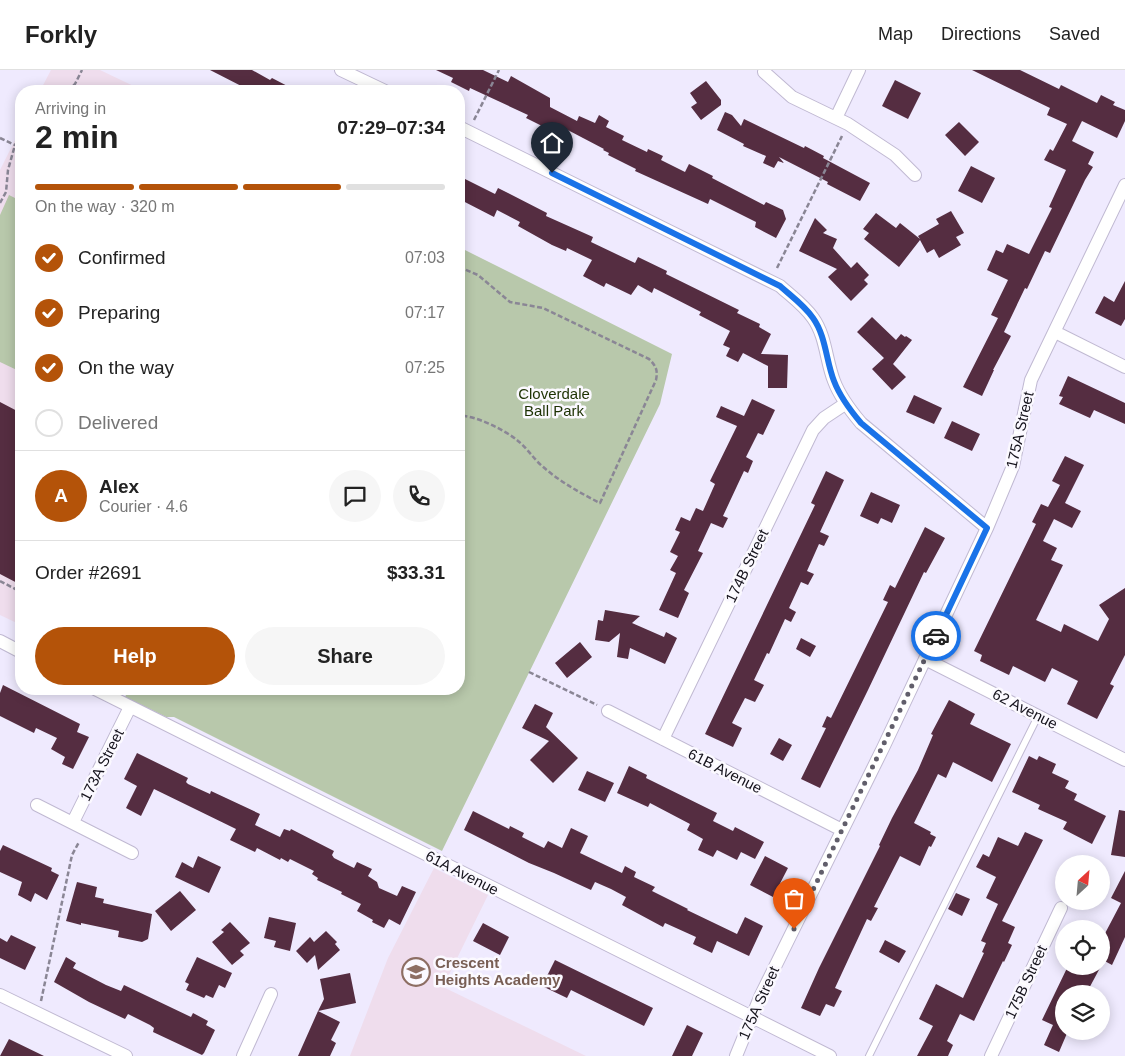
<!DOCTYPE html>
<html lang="en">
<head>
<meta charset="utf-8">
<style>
  body { margin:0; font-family:Helvetica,sans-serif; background:#f6f6f6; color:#222; height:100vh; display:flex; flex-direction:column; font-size:19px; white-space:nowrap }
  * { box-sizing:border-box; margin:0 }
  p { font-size:16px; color:#767676 }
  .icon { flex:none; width:28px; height:28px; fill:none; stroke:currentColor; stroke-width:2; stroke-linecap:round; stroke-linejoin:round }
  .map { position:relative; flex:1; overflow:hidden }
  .panel { position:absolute; left:15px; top:15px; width:450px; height:610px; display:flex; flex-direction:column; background:#fff; border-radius:20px; box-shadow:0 2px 12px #0003 }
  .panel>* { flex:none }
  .needle { width:32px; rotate:26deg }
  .fabs { position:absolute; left:1055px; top:785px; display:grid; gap:10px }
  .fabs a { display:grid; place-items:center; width:55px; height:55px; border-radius:50%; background:#fff; box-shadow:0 2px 12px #0003; font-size:25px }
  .pin { position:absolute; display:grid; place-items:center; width:42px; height:42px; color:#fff; margin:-51px -21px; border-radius:50% 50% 50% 0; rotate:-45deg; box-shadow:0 0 5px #0007 }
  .pin .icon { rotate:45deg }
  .courier { position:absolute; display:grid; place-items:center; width:50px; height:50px; margin:-25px; border:4px solid #1a73e8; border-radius:50%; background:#fff; color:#222; box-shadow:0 1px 6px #0007 }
  .headline em { font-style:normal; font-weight:800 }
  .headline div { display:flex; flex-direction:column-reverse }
  .headline { display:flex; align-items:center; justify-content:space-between; height:85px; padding:0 20px }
  h1 { font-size:32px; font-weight:800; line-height:38px }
  .bar { display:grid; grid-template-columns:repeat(4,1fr); gap:8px 5px; align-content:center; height:60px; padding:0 20px }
  .bar i { height:6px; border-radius:4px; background:#e0e0e0 }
  .bar .on { background:#b45309 }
  .bar p { grid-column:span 4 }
  .line { display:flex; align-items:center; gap:12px; padding:0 20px; border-top:1px solid #e0e0e0 }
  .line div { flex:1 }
  .round { display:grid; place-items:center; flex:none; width:52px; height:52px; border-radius:26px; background:#f6f6f6 }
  ol { padding:0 20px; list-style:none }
  li { display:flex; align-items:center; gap:15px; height:55px }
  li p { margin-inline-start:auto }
  li .icon { padding:5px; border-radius:50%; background:#b45309; color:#fff; stroke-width:4 }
  li:last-child { color:#767676 }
  li i { width:28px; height:28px; border:2px solid #e0e0e0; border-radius:50% }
  .button { display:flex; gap:10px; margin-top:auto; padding:10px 20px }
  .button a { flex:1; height:58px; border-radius:30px; background:#b45309; color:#fff; font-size:20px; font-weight:800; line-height:58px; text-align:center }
  .button a+a { background:#f6f6f6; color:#222 }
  header { display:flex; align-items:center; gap:30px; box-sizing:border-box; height:70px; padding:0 25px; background:#fff; border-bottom:1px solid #e0e0e0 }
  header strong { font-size:24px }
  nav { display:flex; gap:28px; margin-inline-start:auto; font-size:18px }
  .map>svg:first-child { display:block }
  .education { fill:#efdded }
  .green { fill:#b8c8ab }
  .building { fill:#552d41 }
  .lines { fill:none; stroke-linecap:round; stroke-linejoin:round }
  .service-casing { stroke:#c0b9d2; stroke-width:8 }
  .minor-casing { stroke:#c0b9d2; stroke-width:14 }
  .path { stroke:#8a8695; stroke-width:2.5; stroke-dasharray:5 2.5; stroke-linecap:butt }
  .service { stroke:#fff; stroke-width:6 }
  .minor { stroke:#fff; stroke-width:12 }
  .done { stroke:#615e6b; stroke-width:5; stroke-dasharray:0 9 }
  .route { stroke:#1a73e8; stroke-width:6 }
  .labels { text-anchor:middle; stroke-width:5; stroke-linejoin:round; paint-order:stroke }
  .park-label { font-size:15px; fill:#1c3102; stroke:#fbf9ff }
  .street-label { font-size:15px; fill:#15131c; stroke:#fbf9ff }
  .education-label { font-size:15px; font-weight:bold; fill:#785e54; stroke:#fbf9ff; text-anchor:start }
</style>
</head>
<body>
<header>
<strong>Forkly</strong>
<nav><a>Map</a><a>Directions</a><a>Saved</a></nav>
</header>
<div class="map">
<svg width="1125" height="986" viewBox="0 0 1125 986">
  <rect width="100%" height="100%" fill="#efeafe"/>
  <!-- education -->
  <path class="education" d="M51,0h49l44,21h-104z
    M21,58v497l-21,-10v-445z
    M434,798l54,27 -45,92 143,69h-236l38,-98z"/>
  <!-- green -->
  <path class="green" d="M9,125l12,6v171l-21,-10v-147z
    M459,177l213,107 -12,50 -218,447 -268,-134h-8l-41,-20 4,-8h330z"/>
  <!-- building -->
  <path class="building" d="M210,0h42l18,10 2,-2 25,13h-46z
    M436,0h47l25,12 3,-6 39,22v9l27,14 2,-5 16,7 4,-8 10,6 -3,6 18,9 -2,4 25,12 1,-3 15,7 -2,4 24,12 4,-8 24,12 -1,2 52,27 2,-3 17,8 3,9 -10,19 -21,-11 1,-5 -46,-23 -2,5 -73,-33 1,-2 -28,-14 1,-2 -6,-3 1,-1 -42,-22 -4,7 -32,-16 2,-3 -58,-27 -1,3 -18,-9 2,-4z
    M972,0h48l39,19 2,-4 36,18 4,-8 14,7 -2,3 12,5v11l-8,17 -35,-17 -10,20 22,11 -6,12 5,3 -8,13 -35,73 -5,-2 -18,38 -2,-1 -21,44 7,4 -18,34h1l-12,26 -19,-9 35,-69 -7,-3 17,-35 -21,-10 9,-20 7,3 4,-9 22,10 23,-46 -3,-1 17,-37 -22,-10 6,-11 3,2 14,-27 -20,-9 3,-7z
    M895,10l26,13 -13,26 -26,-13z
    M706,11l15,19v5l-20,15 -10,-13 6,-4 -7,-10z
    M725,42l7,3 9,11 3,-7 60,29 1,-2 19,10 -1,2 47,25 -10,18 -33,-17 1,-2 -49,-25 5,6 -6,-2 -4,7 -11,-5 3,-7 -23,-10 1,-2 -27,-14z
    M959,52l20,20 -14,14 -20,-21z
    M971,96l24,12 -13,25 -24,-12z
    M459,106l36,18 3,-6 49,25 -1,3 47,21 -2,5 44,21 3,-6 29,14 -1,3 73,36 -2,3 23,11 -1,3 12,7 -10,20 27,1 -1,33h-19v-22l-25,-13 -5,9 -12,-6 4,-8 -7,-3 7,-14 -31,-16 2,-3 -47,-24 -2,5 -14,-8 -7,10 -25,-12 -2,4 -21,-11 9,-16 -25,-12 -1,3 -14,-6 -34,-19 2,-4 -23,-12 -3,7 -35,-18z
    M951,141l13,22 -8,4 5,8 -22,13 -5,-9 -7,4 -7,-13 -21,27 -35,-28 5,-6 -6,-4 13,-16 20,15 4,-5 20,16 -2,-3 21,-12 -3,-5z
    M815,148l12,12 -4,3 14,6 -4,9 18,20 6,-6 12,13 -5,5 4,4 -17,17 -23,-24 9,-8 -38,-18z
    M1125,211v38l-4,7 -26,-13 9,-17 10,6z
    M872,247l24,23 5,-6 4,3 1,-1 6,4 -19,24 13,13 -14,13 -20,-21 12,-11 -27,-26z
    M1068,306l57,27v21l-31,-14 -4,8 -31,-14 4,-7 -4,-1z
    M914,325l28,13 -8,16 -28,-12z
    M752,329l23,11 -12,25 -5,-2 -12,24 7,4 -5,12 -4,-2 -21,45 5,2 -5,10 -12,-5 -13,28 5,2 -19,37 5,3 -11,25 -19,-8 17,-37 -6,-3 8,-14 -8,-4 10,-20 -5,-2 6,-13 9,4 6,-13 7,3 12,-27 -5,-3 27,-55 -21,-9 5,-11 23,10z
    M0,332l21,11v172l-21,-11z
    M952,351l28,13 -8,17 -28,-13z
    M1065,386l19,9 -19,38 16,8 -9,17 -18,-9 -11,22 14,7 -6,12 12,5 -27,55 25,12 3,-8 34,17 11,-22 -10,-14 26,-17v67l-15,29 4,2 -17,33 -30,-15 11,-23 -26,-13 -7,14 -32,-16 -4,9 -29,-14 2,-6 -8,-4 62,-127 -4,-2 9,-18 7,3 12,-22 -8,-4z
    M826,401l18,9 -24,52 9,4 -5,10 -5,-2 -12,27 7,3 -6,11 -7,-3 -12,26 7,4 -5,10 -6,-3 -16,35 -2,-1 -13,27 10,5 -9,17 -10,-4 -13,25 10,5 -9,19 -28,-13 110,-229 -4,-2z
    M871,422l29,13 -8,18 -11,-5 -3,6 -18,-8z
    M925,457l20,11 -19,35 -2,-1 -56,118 -48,98 -19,-9 25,-51 -4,-1 5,-11 4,2 57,-116 -5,-2 7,-15 5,3z
    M605,540l35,6 -8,7 32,14 2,-5 11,6 -12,26 -35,-16 -2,11 -11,-2 3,-24 -11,9 -14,-2 3,-20 5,1z
    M801,568l15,8 -6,11 -14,-8z
    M580,572l12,15 -25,21 -12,-15z
    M3,615l77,39 -3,8 12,5 -16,32 -11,-5 3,-7 -14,-8 6,-11 -21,-10 -2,5 -34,-17v-23z
    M949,630l26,14 -5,10 41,20 -19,38 -39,-20 -7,16 -8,-4 -24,49 17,9 -1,2 6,3 -5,10 -2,-1 -9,20 -20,-10 -26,51 4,1 -7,13 -4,-2 -32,69 7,3 -8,16 -8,-3 -6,12 -19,-8 18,-40 61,-122 -1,-1 13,-27 26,-48 15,-35 -2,-1z
    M535,634l18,9 -7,14 32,31 -25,25 -23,-23 19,-19 -27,-13z
    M779,668l13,7 -9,16 -13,-7z
    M137,683l51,25 -2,4 2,2 22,10 1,-3 49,23 -5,11 25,12 4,-8 6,2 1,-2 43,22 -2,4 2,3 20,10 3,-6 15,7 -4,7 9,6 2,6 18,8 5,-10 14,6 -16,33 -11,-6 -5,9 -12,-6 1,-2 -16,-9 4,-7 -20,-10 1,-2 -25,-12 1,-2 -6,-4 2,-3 -24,-12 -2,3 -7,-4 -1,2 -23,-12 -2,4 -25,-12 6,-11 -82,-40 -13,27 -15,-8 11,-22 -13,-7z
    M1029,686l8,4 2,-4 17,8 -4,9 17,8 -4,7 12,6 -3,6 32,16 -14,28 -29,-15 4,-7 -29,-13 2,-4 -28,-13z
    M629,696l18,9 -1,3 71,35 -4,8 20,10 2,-4 29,15 -9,17 -14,-7 -4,8 -20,-10 -4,7 -15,-7 5,-11 -16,-9 3,-6 -40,-21 -2,4 -31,-14z
    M587,701l27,12 -9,19 -27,-12z
    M1119,740l6,1v46l-14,-2z
    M473,741l36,18 1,-3 14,7 -2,4 22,11 4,-7 14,7 9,-20 17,8 -8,17 42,20 3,-7 11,6 -2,5 21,10 -3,4 36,18 -1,1 50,24 8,-17 18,9 -14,30 -32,-15 -5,12 -19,-9 3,-7 -31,-14 -2,4 -41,-22 4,-8 -15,-8 -16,-7 -4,8 -37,-17 -25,-10 -65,-33z
    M1025,762l18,8 -41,81 13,6 -7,16 4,2 -8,17 -1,-1 -29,60 -14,-7 -13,27 6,4 -5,11h-31l16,-30 -14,-7 17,-35 27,14 21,-45 -2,-1 4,-9 -5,-2 17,-37 -12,-6 10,-21 -20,-10 7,-13 6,3 9,-20 20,9z
    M3,775l49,23 -1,3 8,4 -12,25 -12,-7 -4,9 -13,-7 4,-13 -22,-10v-21z
    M198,786l23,11 -12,26 -34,-16 7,-15 11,6z
    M765,786l23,12 -15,29 -23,-12z
    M1125,801v66l-13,28 -11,-6v-18l20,-38 -10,-5z
    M77,812l20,5 -2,10 9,2 -1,4 49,11 -4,25 -6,3 -24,-5 1,-6 -38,-8v2l-15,-4z
    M180,821l16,19 -25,21 -16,-20z
    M956,823l14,6 -8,17 -14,-7z
    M269,847l27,6 -6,28 -16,-4 2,-6 -12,-3z
    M230,852l20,21 -10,8 4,4 -12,10 -20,-23 12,-10 -3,-2z
    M483,853l26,14 -9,18 -27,-14z
    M326,861l11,11 -2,2 5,6 -22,20 -3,-15 -8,8 -11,-12 14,-14 4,5z
    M11,865l25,12 -11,23 -25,-12v-20l7,4z
    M885,870l21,11 -7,12 -20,-11z
    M66,887l10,6 -3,5 33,17 15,6 3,-6 67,32 2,-4 15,8 -2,4 9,5 -11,23 -2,2 -49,-23 1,-4 -4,-3 -22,-11 -3,5 -36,-17 -35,-20z
    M197,887l35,16 -7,15 -6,-3 -6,13 -7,-3 -2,3 -18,-8 3,-6 -4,-2z
    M555,890l98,48 -9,18 -73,-36 -4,8 -25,-12z
    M1068,896h33l-15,28h-22v37h4l-9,21 -15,-7 9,-20 -11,-5z
    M350,903l6,30 -38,8 6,-12 -4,-20z
    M318,941l22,11 -9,18 5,3 -6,13h-32z
    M687,955l16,8 -11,23h-20z
    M9,969l35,17h-44z"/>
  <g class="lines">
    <defs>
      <path id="service" d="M869,986l169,-340"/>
      <path id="minor" d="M341,0l44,21
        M764,2l28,25 56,27 47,31 20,20
        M836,48l23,-48
        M459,57l321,159c11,10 24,19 33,32 13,18 13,43 21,63 6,16 16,29 27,42l126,105
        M1055,262l70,35
        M0,571l21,11
        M925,589l200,101
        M95,619l735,367
        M608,641l234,119
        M663,669l150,-309 11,-12 21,-14
        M37,735l95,48
        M73,752l57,-115
        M0,925l126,61
        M243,986l28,-62
        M736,986l25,-61 122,-247 104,-220 26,-62 18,-86 94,-195
        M991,986l70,-148"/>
    </defs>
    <!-- service casing -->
    <use href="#service" class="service-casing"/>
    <!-- minor casing -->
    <use href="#minor" class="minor-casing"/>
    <!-- path -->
    <path class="path" d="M68,21l7,-7 7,-14
      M474,50l25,-50
      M0,68l15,7
      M0,133l6,-11 2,-22 7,-25 6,-4
      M459,197l19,8 32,27 33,6 106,51c7,7 9,11 7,21l-56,123c-20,-10 -41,-22 -58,-37 -9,-8 -15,-18 -24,-25 -11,-10 -45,-27 -59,-25
      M777,198l65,-132
      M0,511l21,11
      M529,602l68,33
      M41,931l31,-146 7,-13"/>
    <!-- service -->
    <use href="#service" class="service"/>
    <!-- minor -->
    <use href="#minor" class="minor"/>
  </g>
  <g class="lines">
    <!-- done -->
    <path class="done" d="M794,859l142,-293"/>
    <!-- route -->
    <path class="route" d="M552,103l228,113c11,10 24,19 33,32 13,18 13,43 21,63 6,16 16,29 27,42l126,105 -51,108"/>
  </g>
  <!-- icons -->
  <defs>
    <symbol id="school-ring" viewBox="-11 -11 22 22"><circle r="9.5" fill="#fbf9ff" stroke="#8d6e63" stroke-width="1.5"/><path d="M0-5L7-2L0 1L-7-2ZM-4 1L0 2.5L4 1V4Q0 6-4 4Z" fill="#8d6e63"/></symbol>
  </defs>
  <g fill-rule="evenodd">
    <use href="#school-ring" x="400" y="886" width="32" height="32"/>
  </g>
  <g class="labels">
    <!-- park labels -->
    <g class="park-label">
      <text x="554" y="329">Cloverdale<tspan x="554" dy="17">Ball Park</tspan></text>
    </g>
    <!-- street labels -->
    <g class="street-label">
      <text transform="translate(1020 360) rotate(-77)" y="5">175A Street</text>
      <text transform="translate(747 496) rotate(-64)" y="5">174B Street</text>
      <text transform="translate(1025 639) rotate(27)" y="5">62 Avenue</text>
      <text transform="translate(102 695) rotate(-63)" y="5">173A Street</text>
      <text transform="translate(725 701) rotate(27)" y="5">61B Avenue</text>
      <text transform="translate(462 803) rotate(27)" y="5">61A Avenue</text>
      <text transform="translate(1026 912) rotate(-65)" y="5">175B Street</text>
      <text transform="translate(759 933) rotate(-66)" y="5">175A Street</text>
    </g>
    <!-- education labels -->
    <g class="education-label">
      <text x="435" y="898">Crescent<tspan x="435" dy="17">Heights Academy</tspan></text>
    </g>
  </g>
</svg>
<div class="fabs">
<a><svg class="needle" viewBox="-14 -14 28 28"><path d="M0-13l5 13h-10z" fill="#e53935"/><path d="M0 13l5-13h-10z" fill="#767676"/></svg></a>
<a><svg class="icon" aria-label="locate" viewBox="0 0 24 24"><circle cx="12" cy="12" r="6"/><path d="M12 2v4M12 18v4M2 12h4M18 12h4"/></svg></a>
<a><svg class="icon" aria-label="layers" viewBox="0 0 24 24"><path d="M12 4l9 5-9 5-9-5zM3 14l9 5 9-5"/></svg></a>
</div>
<div class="pin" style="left:794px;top:859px;background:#ea580c"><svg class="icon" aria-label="bag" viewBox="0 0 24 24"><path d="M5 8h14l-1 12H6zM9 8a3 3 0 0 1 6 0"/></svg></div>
<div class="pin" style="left:552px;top:103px;background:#1f2937"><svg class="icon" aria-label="home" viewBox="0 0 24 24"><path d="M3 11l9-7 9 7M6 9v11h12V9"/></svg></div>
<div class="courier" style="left:936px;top:566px"><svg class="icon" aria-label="car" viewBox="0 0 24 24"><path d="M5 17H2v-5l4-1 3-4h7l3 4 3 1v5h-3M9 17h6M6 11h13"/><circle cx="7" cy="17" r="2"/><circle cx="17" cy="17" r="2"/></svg></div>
<section class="panel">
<div class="headline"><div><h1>2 min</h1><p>Arriving in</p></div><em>07:29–07:34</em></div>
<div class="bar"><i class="on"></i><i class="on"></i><i class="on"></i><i></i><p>On the way · 320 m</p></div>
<ol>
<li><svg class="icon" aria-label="check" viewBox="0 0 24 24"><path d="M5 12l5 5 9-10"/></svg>Confirmed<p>07:03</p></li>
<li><svg class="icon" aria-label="check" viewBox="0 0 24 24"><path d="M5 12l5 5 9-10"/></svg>Preparing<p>07:17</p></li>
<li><svg class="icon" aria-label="check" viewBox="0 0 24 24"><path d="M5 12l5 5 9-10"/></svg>On the way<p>07:25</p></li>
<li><i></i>Delivered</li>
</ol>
<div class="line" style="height:90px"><b class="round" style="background:#b45309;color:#fff">A</b><div><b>Alex</b><p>Courier · 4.6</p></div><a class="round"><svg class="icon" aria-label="chat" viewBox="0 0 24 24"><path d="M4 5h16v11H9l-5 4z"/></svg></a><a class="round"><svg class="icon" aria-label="phone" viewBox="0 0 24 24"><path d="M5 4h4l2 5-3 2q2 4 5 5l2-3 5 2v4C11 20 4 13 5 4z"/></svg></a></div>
<div class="line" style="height:65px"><div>Order #2691</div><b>$33.31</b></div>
<div class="button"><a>Help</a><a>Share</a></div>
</section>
</div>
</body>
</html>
